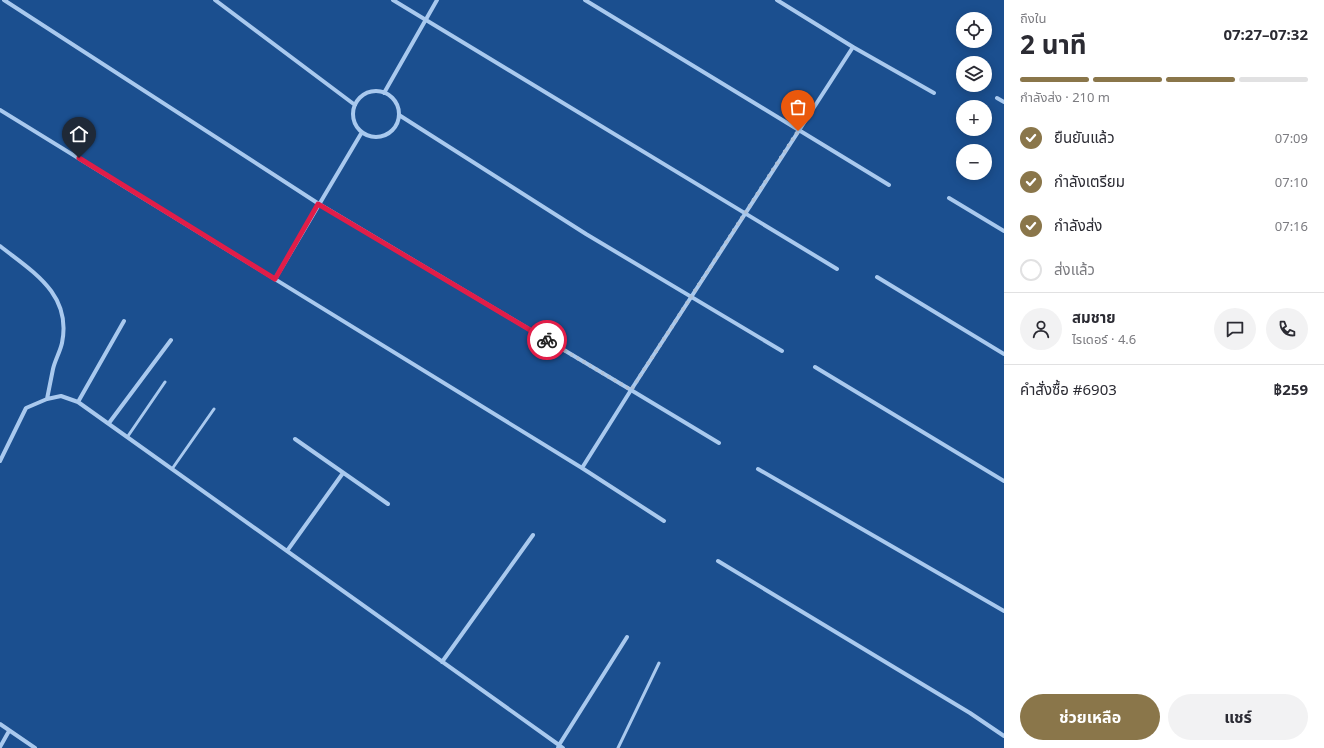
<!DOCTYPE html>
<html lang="th">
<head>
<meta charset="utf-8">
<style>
  body { margin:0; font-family:"Noto Sans","Noto Sans Thai",sans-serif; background:#f2f2f3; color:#2b2b33; height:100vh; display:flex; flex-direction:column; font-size:15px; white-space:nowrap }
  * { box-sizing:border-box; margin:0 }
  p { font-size:13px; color:#7c7c81 }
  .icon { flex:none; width:22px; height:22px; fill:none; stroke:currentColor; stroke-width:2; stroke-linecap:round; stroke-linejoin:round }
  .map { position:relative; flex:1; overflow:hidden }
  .sheet { display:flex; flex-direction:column; background:#fff; width:320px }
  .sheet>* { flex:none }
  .buttons { position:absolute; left:956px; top:12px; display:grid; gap:8px }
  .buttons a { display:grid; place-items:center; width:36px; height:36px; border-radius:50%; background:#fff; box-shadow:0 2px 10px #0003; font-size:20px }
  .pin { position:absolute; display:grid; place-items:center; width:34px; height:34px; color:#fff; margin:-41px -17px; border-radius:50% 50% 50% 0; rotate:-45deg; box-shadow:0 0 4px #0007 }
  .pin .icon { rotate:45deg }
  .courier { position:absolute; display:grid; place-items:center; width:40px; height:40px; margin:-20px; border:3px solid #e11d48; border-radius:50%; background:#fff; color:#222; box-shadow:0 1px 5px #0007 }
  .head em { font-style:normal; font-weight:700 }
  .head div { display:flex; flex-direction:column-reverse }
  .head { display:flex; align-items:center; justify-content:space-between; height:68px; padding:0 16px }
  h1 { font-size:26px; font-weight:700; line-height:30px }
  .bar { display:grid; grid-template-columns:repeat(4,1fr); gap:6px 4px; align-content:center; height:48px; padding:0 16px }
  .bar i { height:5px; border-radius:3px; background:#e1e1e2 }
  .bar .on { background:#8a764a }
  .bar p { grid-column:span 4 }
  .line { display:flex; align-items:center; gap:10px; padding:0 16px; border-top:1px solid #e1e1e2 }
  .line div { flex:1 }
  .round { display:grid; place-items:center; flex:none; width:42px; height:42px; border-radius:21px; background:#f2f2f3 }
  ol { padding:0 16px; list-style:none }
  li { display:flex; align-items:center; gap:12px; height:44px }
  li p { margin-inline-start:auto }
  li .icon { padding:4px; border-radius:50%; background:#8a764a; color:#fff; stroke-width:4 }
  li:last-child { color:#7c7c81 }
  li i { width:22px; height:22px; border:2px solid #e1e1e2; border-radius:50% }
  .button { display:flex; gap:8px; margin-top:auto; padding:8px 16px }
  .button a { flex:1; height:46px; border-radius:24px; background:#8a764a; color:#fff; font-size:16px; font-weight:700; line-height:46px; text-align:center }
  .button a+a { background:#f2f2f3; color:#2b2b33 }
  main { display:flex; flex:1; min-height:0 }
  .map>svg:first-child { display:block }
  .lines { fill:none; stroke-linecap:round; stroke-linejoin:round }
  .service { stroke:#a9c9ee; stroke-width:3 }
  .minor { stroke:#a9c9ee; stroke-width:4 }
  .done { stroke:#afc1d8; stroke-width:4; stroke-dasharray:0 7.2 }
  .route { stroke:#e11d48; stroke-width:5 }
</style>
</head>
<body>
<main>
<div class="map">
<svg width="1004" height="748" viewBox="0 0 1004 748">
  <rect width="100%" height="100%" fill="#1b4f8f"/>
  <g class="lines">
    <!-- service -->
    <path class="service" d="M128,436l37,-54
      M172,469l42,-60
      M618,748l41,-85"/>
    <!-- minor -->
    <path class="minor" d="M4,0l315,204 312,186 222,-343 -76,-47
      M215,0l140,105
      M393,0l444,269
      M585,0l304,185
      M853,47l81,46
      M353 114a23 23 0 1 1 46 0a23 23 0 1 1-46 0Z
      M384,93l53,-93
      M997,98l7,4
      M0,110l582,358 82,53
      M399,115l187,119 196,117
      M949,198l55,33
      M0,246c33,26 72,48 62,97 -2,9 -7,17 -9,26 -2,10 -4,20 -6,30
      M877,277l127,77
      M275,279l87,-147
      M815,367l189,114
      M78,402l46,-81
      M109,423l62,-83
      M295,439l93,65
      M0,461l26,-53 21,-9 14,-3 17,6 481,343 -1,3
      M582,468l49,-78 88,53
      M758,469l246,142
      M287,551l56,-78
      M718,561l252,152 34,23
      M442,662l91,-127
      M0,724l35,24
      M0,747l9,-16
      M563,748l-4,-3 68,-108"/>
  </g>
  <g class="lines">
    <!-- done -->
    <path class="done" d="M547,340l84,50 167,-259"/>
    <!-- route -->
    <path class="route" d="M79,158l196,121 43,-75 229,136"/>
  </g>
</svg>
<div class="buttons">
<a><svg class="icon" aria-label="locate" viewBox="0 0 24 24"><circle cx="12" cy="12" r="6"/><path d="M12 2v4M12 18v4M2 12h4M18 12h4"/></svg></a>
<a><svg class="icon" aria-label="layers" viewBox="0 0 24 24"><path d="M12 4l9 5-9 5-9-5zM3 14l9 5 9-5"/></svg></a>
<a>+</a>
<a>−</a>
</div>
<div class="pin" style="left:798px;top:131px;background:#ea580c"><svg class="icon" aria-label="bag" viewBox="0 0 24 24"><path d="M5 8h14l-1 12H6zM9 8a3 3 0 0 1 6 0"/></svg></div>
<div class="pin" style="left:79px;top:158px;background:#1f2937"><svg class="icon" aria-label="home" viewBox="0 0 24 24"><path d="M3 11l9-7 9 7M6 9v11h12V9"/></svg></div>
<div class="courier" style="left:547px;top:340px"><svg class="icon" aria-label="bike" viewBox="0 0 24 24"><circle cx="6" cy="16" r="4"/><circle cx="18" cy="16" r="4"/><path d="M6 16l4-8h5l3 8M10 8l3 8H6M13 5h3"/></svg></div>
</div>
<section class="sheet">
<div class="head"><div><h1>2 นาที</h1><p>ถึงใน</p></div><em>07:27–07:32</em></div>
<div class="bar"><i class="on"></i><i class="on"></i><i class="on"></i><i></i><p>กำลังส่ง · 210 m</p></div>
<ol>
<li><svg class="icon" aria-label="check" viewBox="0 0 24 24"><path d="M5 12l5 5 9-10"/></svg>ยืนยันแล้ว<p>07:09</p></li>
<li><svg class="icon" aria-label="check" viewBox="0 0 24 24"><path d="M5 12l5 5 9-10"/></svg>กำลังเตรียม<p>07:10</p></li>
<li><svg class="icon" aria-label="check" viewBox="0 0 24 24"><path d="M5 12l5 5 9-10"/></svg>กำลังส่ง<p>07:16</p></li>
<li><i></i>ส่งแล้ว</li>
</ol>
<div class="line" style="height:72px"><a class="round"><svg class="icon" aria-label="person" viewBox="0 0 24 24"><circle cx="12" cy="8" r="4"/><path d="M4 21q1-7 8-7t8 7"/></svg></a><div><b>สมชาย</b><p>ไรเดอร์ · 4.6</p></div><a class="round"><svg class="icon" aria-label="chat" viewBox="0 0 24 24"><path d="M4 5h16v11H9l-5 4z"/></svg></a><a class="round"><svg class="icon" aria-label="phone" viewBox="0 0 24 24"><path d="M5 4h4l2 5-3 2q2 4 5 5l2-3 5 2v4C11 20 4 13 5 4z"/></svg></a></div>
<div class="line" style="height:52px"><div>คำสั่งซื้อ #6903</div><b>฿259</b></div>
<div class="button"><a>ช่วยเหลือ</a><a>แชร์</a></div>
</section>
</main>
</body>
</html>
